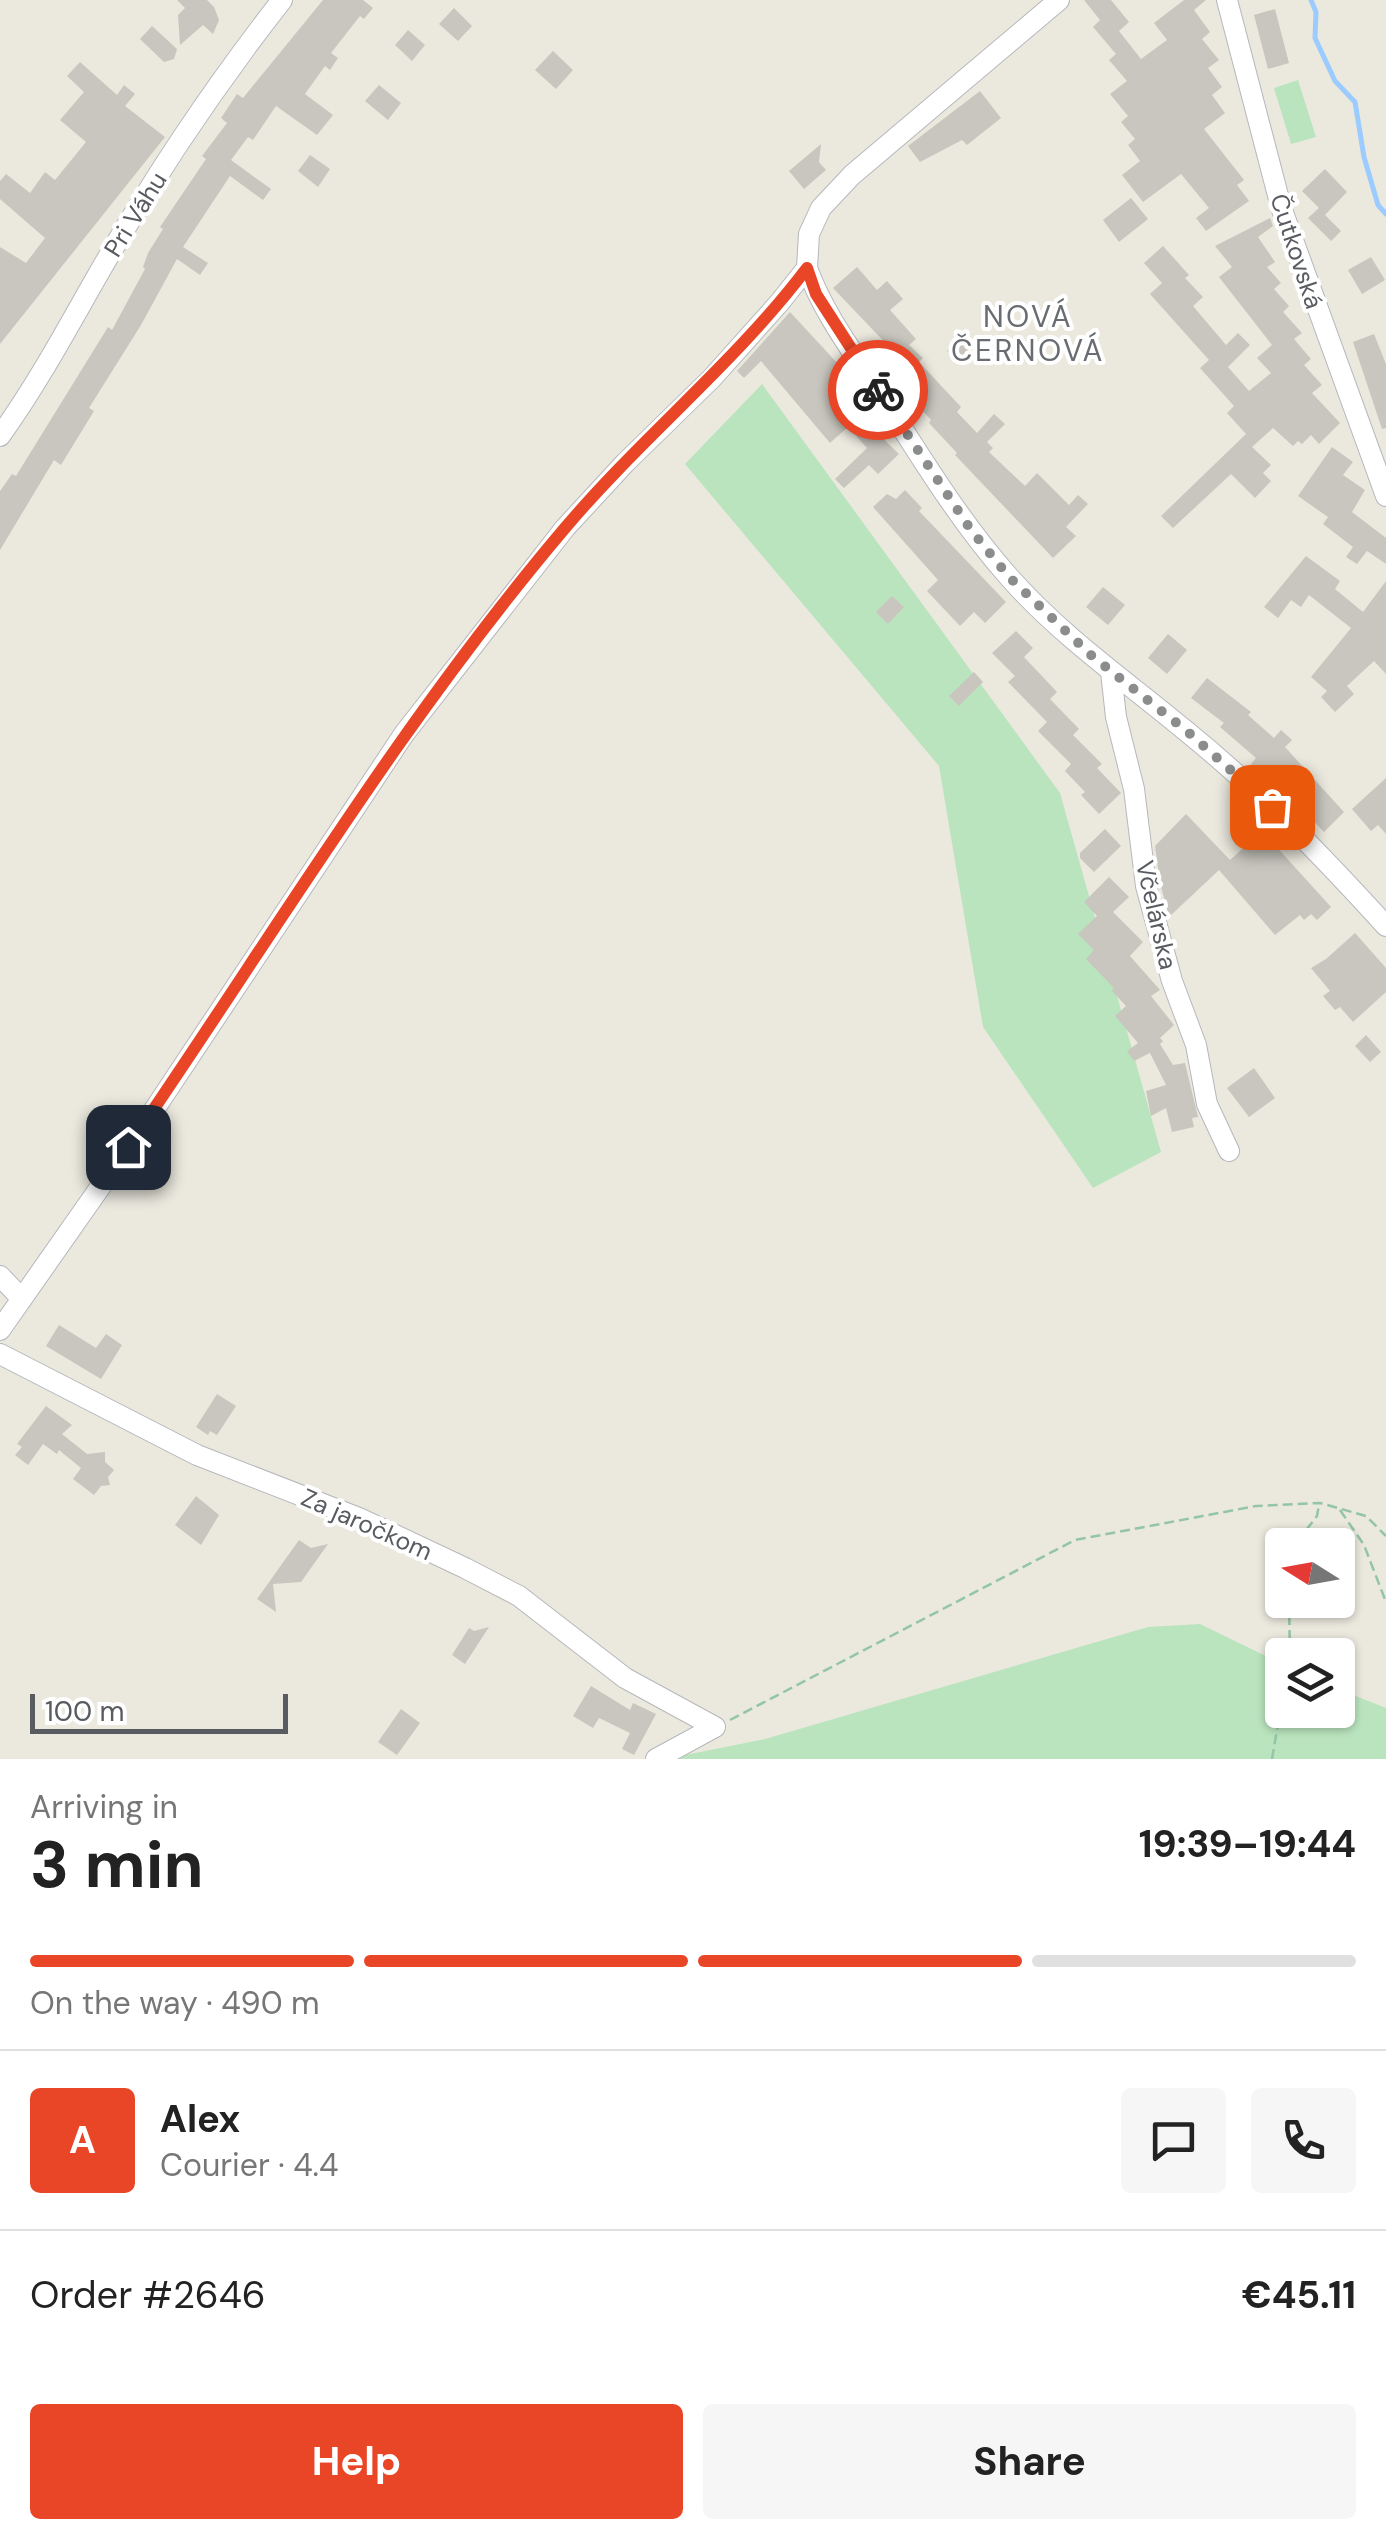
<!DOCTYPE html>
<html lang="en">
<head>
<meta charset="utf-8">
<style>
  body { margin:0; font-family:"DM Sans",sans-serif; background:#f6f6f6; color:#222; height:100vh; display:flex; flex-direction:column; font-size:38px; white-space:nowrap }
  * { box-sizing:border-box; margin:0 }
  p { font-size:32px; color:#767676 }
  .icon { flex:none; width:55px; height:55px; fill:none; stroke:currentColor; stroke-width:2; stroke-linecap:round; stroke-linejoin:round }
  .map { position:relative; height:1759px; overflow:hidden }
  .side { display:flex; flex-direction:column; background:#fff; flex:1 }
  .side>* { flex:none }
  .needle { width:65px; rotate:281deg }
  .controls { position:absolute; left:1265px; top:1528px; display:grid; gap:20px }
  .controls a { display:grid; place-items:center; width:90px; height:90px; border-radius:10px; background:#fff; box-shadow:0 2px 8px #0004; font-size:50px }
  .scale { position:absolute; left:30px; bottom:25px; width:258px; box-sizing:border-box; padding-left:10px; border:5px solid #585b60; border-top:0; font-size:28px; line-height:35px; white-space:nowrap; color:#585b60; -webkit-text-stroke:8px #fff; paint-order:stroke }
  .pin { position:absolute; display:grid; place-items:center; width:85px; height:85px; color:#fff; margin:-42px; border-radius:20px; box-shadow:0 5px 15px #0006 }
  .courier { position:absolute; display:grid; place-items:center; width:100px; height:100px; margin:-50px; border:8px solid #e94627; border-radius:50%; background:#fff; color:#222; box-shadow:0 2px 12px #0007 }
  .overview em { font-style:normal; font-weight:700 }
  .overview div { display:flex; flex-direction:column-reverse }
  .overview { display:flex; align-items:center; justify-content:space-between; height:170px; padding:0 30px }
  h1 { font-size:65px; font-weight:700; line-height:75px }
  .bar { display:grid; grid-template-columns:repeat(4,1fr); gap:15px 10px; align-content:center; height:120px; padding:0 30px }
  .bar i { height:12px; border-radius:8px; background:#e0e0e0 }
  .bar .active { background:#e94627 }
  .bar p { grid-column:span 4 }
  .line { display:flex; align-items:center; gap:25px; padding:0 30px; border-top:2px solid #e0e0e0 }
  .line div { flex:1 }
  .round { display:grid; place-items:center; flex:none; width:105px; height:105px; border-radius:10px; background:#f6f6f6 }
  .primary-button { display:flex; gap:20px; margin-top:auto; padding:20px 30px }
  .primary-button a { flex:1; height:115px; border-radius:10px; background:#e94627; color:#fff; font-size:40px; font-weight:700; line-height:115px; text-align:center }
  .primary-button a+a { background:#f6f6f6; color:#222 }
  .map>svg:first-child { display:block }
  .green { fill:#bae4be }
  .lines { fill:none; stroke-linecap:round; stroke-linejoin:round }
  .stream { stroke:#9bcbff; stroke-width:5 }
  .building { fill:#c8c6be }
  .minor-casing { stroke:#b5b7bc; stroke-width:22 }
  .path { stroke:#93c5a6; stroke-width:2.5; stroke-dasharray:10 5; stroke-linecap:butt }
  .minor { stroke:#fff; stroke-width:20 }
  .done { stroke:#8b8d8c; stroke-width:10; stroke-dasharray:0 18 }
  .route { stroke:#e94627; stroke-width:12 }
  .labels { text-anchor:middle; stroke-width:8; stroke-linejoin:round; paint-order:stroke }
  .street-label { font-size:25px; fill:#585b60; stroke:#fff }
  .quarter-label { font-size:30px; letter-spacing:2.5px; fill:#696d72; stroke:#fff }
</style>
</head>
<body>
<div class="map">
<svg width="1386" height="1759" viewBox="0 0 1386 1759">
  <rect width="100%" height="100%" fill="#ebe9de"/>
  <!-- green -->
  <path class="green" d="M1298,80l18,57 -25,7 -17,-56z
    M762,384l298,409 101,359 -68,36 -110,-161 -44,-261 -254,-302z
    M1200,1624l82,40v46h56v-21l48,19v51h-721l100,-20 383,-112z"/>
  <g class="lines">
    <!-- stream -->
    <path class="stream" d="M1311,0l5,12 -1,26 20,43 20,21 9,55 14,48 8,9"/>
  </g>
  <!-- building -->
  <path class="building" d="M177,0h30l7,7 5,13 -6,14 -10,-9 -23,20 -2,-30 7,-7z
    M323,0h40l10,8 -9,11 -4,-3 -29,37 7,5 -8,12 -5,-4 -20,28 28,21 -16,20 -41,-29 -23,34 -5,-3 -17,23 40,29 -8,11 -33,-24 -47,71 25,16 -8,12 -23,-16 -36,66 -52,83 5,3 -33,54 -7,-5 -54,90v-59l12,-17 4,2 92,-149 4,3 33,-61 -2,-2 5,-14 15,-24 -3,-2 46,-68 -4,-3 25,-33 -6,-5 16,-24 6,4z
    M1084,0h27l18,22 -10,9 22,28 26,-19 -13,-17 30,-23h22l-12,10 16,22 -8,7 17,21 -11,8 14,19 -10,8 13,18 -21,16 40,51 -7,5 12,16 -43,30 -10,-13 13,-10 -28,-34 -38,28 -21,-27 18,-14 -12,-16 7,-6 -14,-17 7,-6 -18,-22 17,-13 -18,-21 7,-6 -23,-27 7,-7z
    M454,8l18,18 -14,15 -19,-17z
    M1275,9l14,54 -21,6 -14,-54z
    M152,26l25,23 -3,10 -10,3 -24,-23z
    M408,30l17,15 -13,16 -17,-16z
    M553,51l20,19 -17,19 -21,-19z
    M80,62l37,33 7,-10 11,9 -10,12 40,31 -165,207v-97l26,16 19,-25 -45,-39v-18l6,-7 24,19 15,-21 10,8 31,-38 -26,-22 24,-28 -17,-16z
    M379,85l22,18 -13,17 -23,-19z
    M980,91l21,27 -34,27 -5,-5 -42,22 -12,-16z
    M821,144l-2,18 7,8 -22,19 -15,-18z
    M310,155l20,14 -12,18 -20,-16z
    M1325,169l22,23 -22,23 16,16 -10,10 -23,-23 11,-10 -17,-17z
    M1131,198l17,21 -29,23 -16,-22z
    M1270,218l3,8 -15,11 17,25 -8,5 14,16 -7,6 15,17 -6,6 19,21 -8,6 17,20 -7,6 18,20 -10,8 28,30 -21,21 -8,-9 -9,9 -4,-3 -5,5 -20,-18 -21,19 19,18 -8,8 8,8 -16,17 -24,-24 -58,54 -12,-12 85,-82 -19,-21 7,-7 -34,-38 9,-8 -59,-66 12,-11 -18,-20 19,-17 26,29 -4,3 18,19 -10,9 33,39 12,-12 12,12 -22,22 21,24 22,-18 -14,-15 15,-13 -53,-68 13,-10 -17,-21z
    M1371,257l14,23 -23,14 -14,-24z
    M857,267l20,23 10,-9 16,18 -13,11 26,29 -7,6 14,13 -4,4 42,45 -4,5 20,21 17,-19 11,10 -18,18 6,6 -4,4 36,34 12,-13 32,32 9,-10 10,9 -22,23 10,9 -23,22 -98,-103 2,-2 -28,-30 2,-3 -26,-28 6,-5 -26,-27 8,-9 -60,-63z
    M790,312l63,68 -7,6 29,31 -7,7 31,30 -21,20 -9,-9 -25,23 -9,-9 32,-31 -19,-21 -18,16 -69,-82 -17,17 -7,-7z
    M964,334l10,10 -17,17 -10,-10z
    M1374,334l12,30v64l-4,1 -29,-87z
    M1332,447l21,15 -10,13 22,15 -13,22 34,26v26l-19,-13 -10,13 -11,-7 7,-10 -30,-23 5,-7 -30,-21z
    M905,490l17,18 -3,3 87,91 -21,21 -11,-11 -14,14 -33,-35 11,-11 -65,-73 14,-13 9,5z
    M1306,556l34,25 -5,8 28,23 23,-31v93l-12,-13 -27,25 7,8 -19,18 -14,-15 6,-6 -16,-14 40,-49 -42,-33 -8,12 -10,-7 -13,18 -14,-11z
    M1103,587l22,18 -17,20 -22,-18z
    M892,596l12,11 -16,17 -12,-12z
    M1016,631l17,17 -9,9 33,35 -7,7 29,30 -6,6 29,29 -5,4 24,25 -22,21 -18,-19 4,-3 -20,-21 6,-7 -33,-33 9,-9 -39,-40 7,-6 -23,-23z
    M1168,634l19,16 -20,24 -19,-16z
    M974,672l9,10 -24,24 -10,-10z
    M1207,678l44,34 -3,3 26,23 7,-8 11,10 -7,7 59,65 -20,20 -59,-62 -4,3 -10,-9 5,-6 -36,-31 4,-4 -33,-25z
    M1386,778v56l-8,-9 -7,6 -19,-22z
    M1186,814l44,46 32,-29 69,76 -14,13 -6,-6 -7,6 -4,-5 -25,20 -56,-65 -50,47 -9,-34 -5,-37z
    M1105,829l16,17 -27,26 -14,-14v-5z
    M1109,877l20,20 -16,15 30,30 -13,14 30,34 -9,6 23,29 -14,13 3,3 -3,3 13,21 12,-2 13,54 -6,1 2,9 -22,5 -6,-24 -15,8 -5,-25 20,-6 -16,-32 -16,8 -7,-10 11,-8 -23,-27 11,-10 -14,-15 2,-3 -28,-29 8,-9 -16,-16 19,-18 -13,-14z
    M1355,933l31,35v24l-33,30 -13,-15 -5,3 -12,-14 7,-5 -19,-23 15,-9z
    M1366,1035l15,17 -11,10 -15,-16z
    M1254,1068l21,30 -26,19 -22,-29z
    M59,1325l37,23 10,-14 16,11 -21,34 -55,-33z
    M217,1394l19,12 -19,29 -7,-4 -2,4 -12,-8z
    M46,1406l26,19 -10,9 25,20 18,-2v10l9,8 -6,7 2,8 -9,1 -7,9 -21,-16 8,-11 -22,-18 -2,4 -14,-10 -15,21 -13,-10 7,-8 -5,-3z
    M196,1496l23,19 -18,30 -26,-20z
    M299,1540l12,8 17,-4 -27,38 -28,2 3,28 -19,-13z
    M489,1627l-24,37 -13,-9 17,-27 5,3z
    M591,1686l39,24 3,-7 23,11 -22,41 -12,-6 8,-16 -31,-15 -6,10 -20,-12z
    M401,1709l19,14 -23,32 -19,-13z"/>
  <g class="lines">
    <defs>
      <path id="minor" d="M1227,0l54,207 105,289
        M807,268c17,47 49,88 76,130 39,61 78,125 126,179 52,59 117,104 177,154 73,59 137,126 200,195
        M0,436c41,-57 72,-117 107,-177 52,-90 111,-177 175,-259
        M1111,672l5,45 18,72 12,97 26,95 24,64 11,59 22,47
        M0,1276l22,23
        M0,1330l150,-214 254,-382 161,-206 60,-65 87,-85 68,-76 27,-34 2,-34 12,-26 31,-33 207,-175
        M0,1354l197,101 162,63 106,50 54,28 106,82 90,49
        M656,1759l59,-32"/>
    </defs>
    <!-- minor casing -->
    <use href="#minor" class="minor-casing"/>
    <!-- path -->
    <path class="path" d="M1340,1510l24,35 22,57
      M1306,1545l1,-16 10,-13 2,-11
      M1289,1600l1,55
      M730,1720l345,-180 181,-34 64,-3 46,13 20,20
      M1272,1759l10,-58"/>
    <!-- minor -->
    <use href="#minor" class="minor"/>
  </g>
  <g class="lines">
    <!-- done -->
    <path class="done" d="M878,390l93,140 39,48 82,78 96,76 84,75"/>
    <!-- route -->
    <path class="route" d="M128,1147c143,-208 273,-426 437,-619 77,-91 170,-165 242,-260l9,26 62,96"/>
  </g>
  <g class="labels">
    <!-- street labels -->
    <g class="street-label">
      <text transform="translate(135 214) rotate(-58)" y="9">Pri Váhu</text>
      <text transform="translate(1297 251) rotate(72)" y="9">Čutkovská</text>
      <text transform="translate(1157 915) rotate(77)" y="9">Včelárska</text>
      <text transform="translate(367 1524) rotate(24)" y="9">Za jaročkom</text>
    </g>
    <!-- quarter labels -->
    <g class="quarter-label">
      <text x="1028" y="327">NOVÁ<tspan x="1028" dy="34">ČERNOVÁ</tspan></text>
    </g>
  </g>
</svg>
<div class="controls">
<a><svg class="needle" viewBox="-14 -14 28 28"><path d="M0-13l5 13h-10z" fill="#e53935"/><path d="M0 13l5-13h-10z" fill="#767676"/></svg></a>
<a><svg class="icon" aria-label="layers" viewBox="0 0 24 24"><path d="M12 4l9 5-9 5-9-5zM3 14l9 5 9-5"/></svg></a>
</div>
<div class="scale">100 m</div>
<div class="pin" style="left:1272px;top:807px;background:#ea580c"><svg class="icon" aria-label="bag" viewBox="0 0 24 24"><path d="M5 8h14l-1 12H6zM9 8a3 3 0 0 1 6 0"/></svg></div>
<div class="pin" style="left:128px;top:1147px;background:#1f2937"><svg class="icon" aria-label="home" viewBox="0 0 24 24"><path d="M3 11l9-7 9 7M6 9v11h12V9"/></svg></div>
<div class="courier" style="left:878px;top:390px"><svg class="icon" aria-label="bike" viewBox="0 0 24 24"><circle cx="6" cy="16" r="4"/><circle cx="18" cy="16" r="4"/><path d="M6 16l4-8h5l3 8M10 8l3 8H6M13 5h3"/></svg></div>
</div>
<section class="side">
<div class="overview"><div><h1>3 min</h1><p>Arriving in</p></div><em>19:39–19:44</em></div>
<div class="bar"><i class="active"></i><i class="active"></i><i class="active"></i><i></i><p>On the way · 490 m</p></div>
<div class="line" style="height:180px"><b class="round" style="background:#e94627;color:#fff">A</b><div><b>Alex</b><p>Courier · 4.4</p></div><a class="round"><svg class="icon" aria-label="chat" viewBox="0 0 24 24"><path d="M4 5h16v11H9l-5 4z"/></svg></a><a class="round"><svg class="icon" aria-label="phone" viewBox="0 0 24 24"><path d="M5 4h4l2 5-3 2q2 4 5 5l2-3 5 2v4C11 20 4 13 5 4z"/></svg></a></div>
<div class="line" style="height:130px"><div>Order #2646</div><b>€45.11</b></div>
<div class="primary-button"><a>Help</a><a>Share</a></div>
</section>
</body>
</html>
